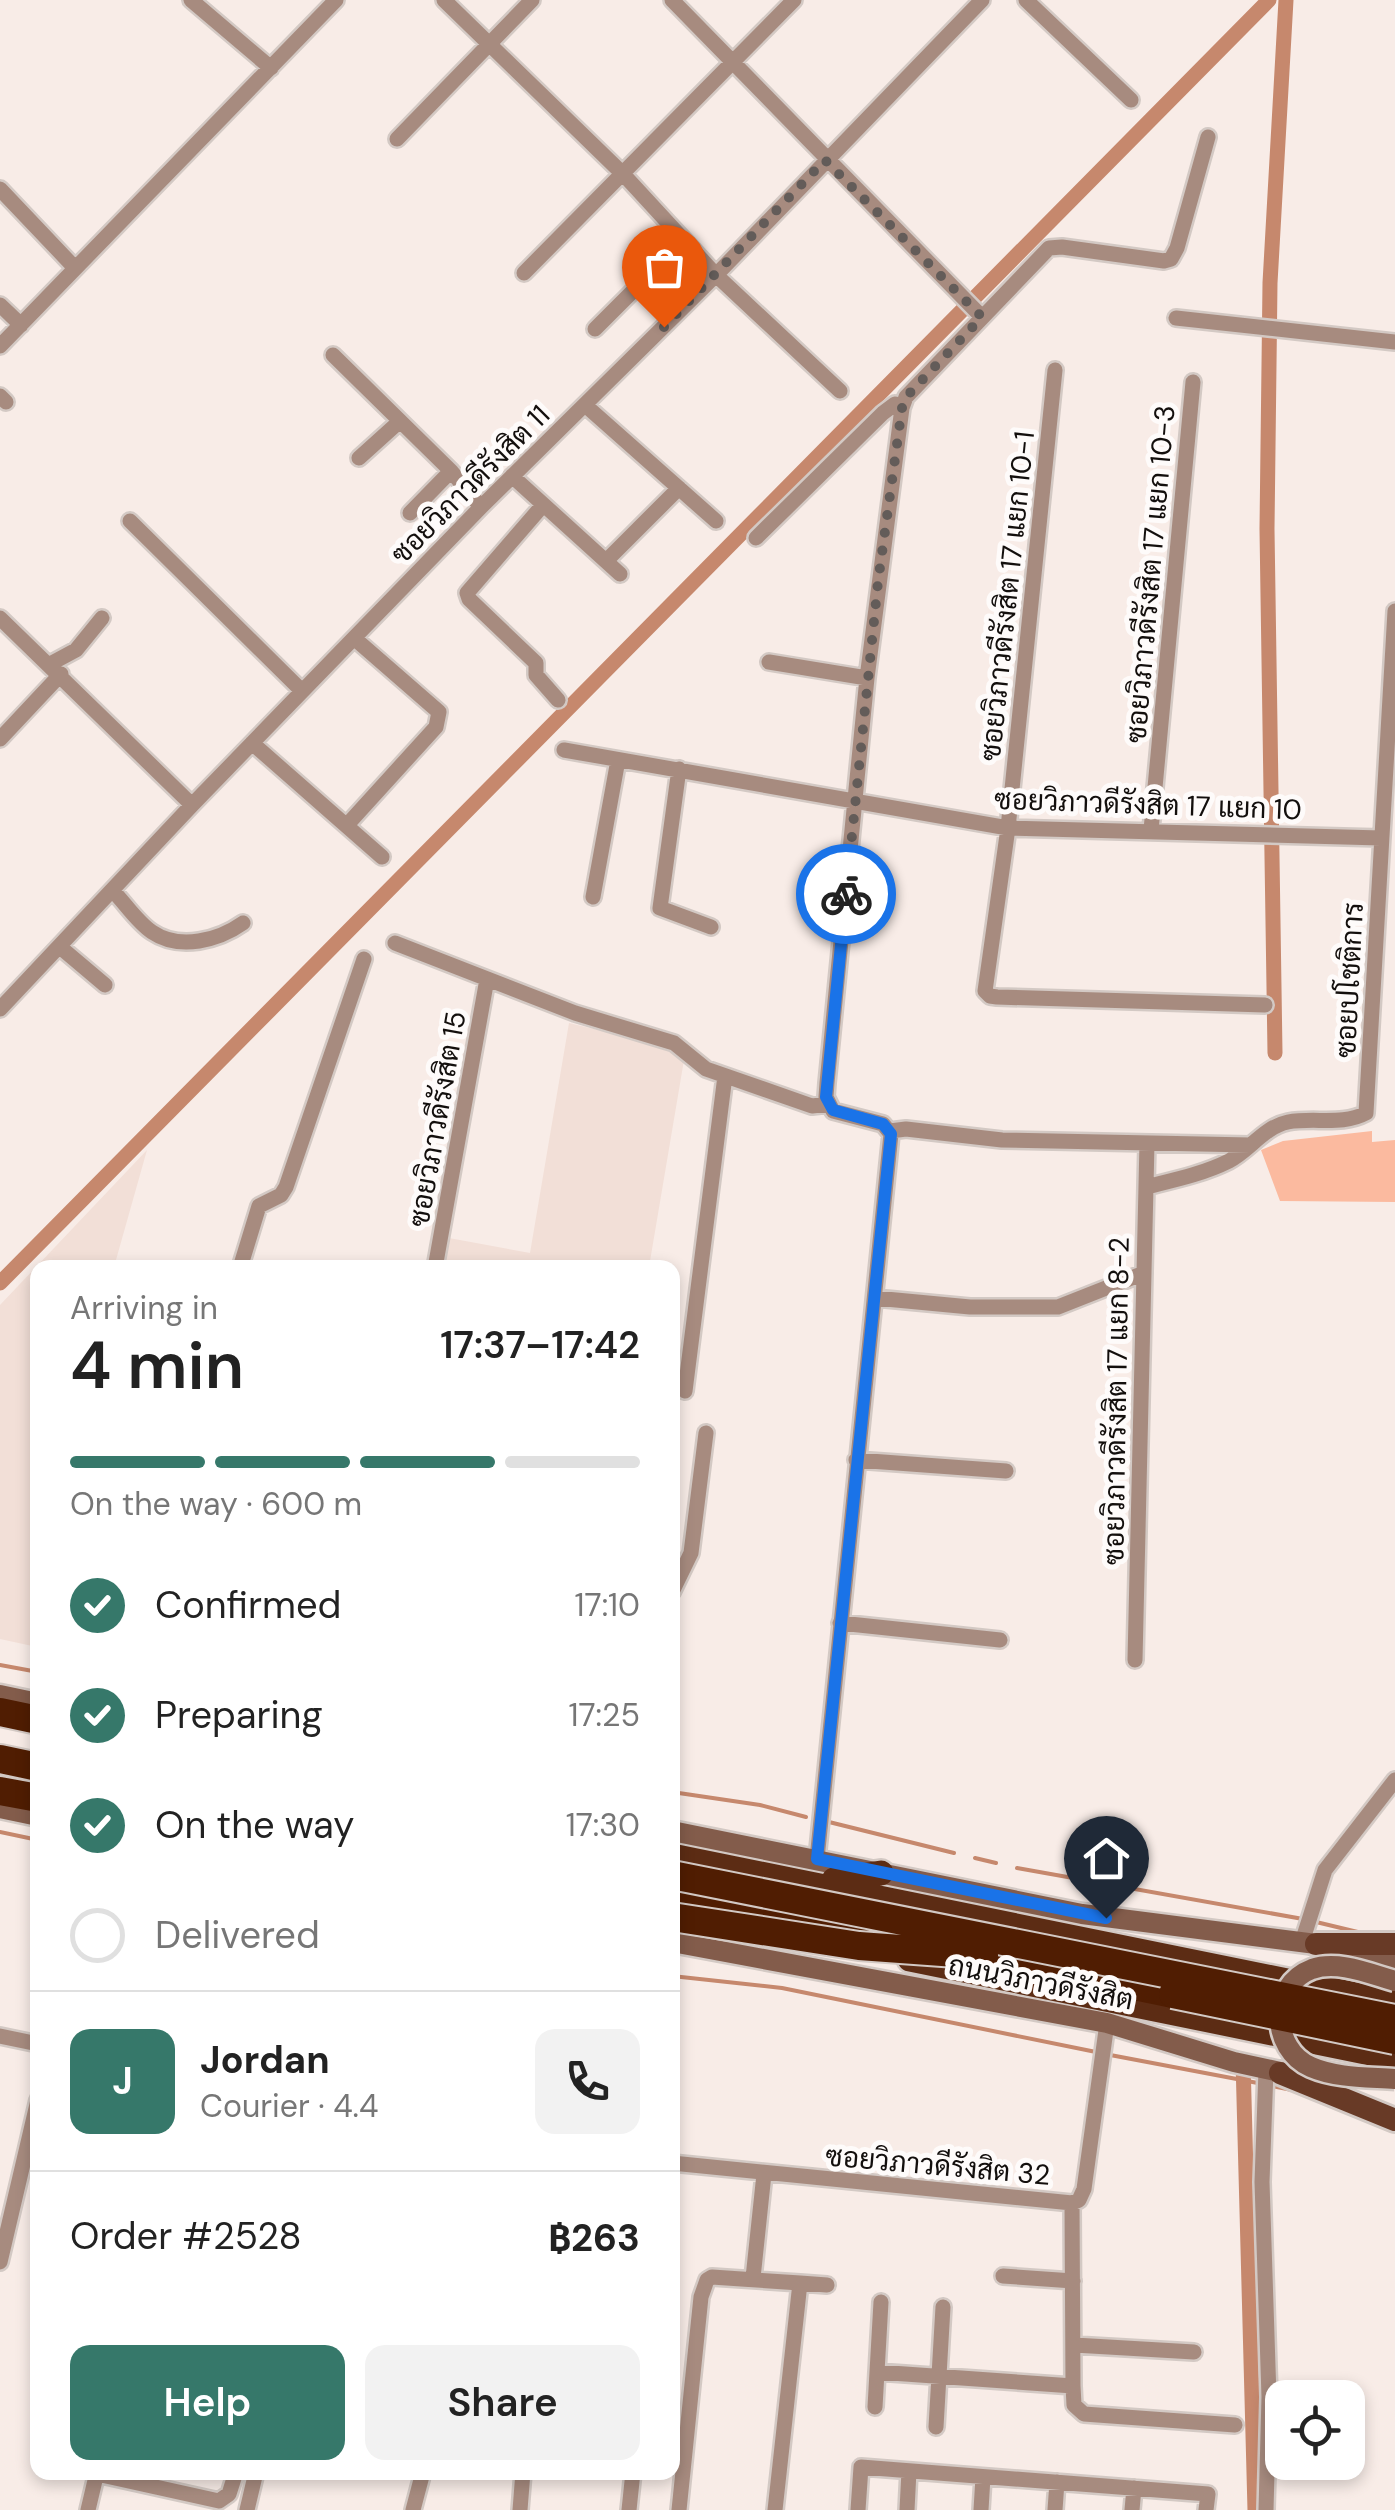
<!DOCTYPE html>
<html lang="en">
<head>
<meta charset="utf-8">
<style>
  body { margin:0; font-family:"DM Sans",Sarabun,sans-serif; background:#f2f2f2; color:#222; height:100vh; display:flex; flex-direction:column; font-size:38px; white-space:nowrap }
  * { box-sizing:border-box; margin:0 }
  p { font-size:32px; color:#767676 }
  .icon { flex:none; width:55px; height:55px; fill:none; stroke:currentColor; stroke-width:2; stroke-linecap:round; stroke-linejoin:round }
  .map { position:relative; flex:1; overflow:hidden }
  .drawer { position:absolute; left:30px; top:1260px; width:650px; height:1220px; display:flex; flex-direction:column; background:#fff; border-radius:20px; box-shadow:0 5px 15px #0003 }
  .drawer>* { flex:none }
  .buttons { position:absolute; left:1265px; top:2380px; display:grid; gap:20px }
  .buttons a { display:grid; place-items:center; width:100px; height:100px; border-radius:20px; background:#fff; box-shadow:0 5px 15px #0003; font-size:50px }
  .pin { position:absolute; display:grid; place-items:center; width:85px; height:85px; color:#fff; margin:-102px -42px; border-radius:50% 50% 50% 0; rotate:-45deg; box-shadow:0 0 10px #0007 }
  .pin .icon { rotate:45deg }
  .courier { position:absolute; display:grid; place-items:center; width:100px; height:100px; margin:-50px; border:8px solid #1a73e8; border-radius:50%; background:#fff; color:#222; box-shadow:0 2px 12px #0007 }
  .overview em { font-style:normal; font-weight:600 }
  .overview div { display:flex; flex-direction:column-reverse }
  .overview { display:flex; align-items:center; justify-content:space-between; height:170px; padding:0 40px }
  h1 { font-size:65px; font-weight:600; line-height:75px }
  .bar { display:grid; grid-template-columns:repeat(4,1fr); gap:15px 10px; align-content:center; height:120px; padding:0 40px }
  .bar i { height:12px; border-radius:8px; background:#e0e0e0 }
  .bar .current { background:#36786a }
  .bar p { grid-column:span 4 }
  .line { display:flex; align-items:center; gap:25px; padding:0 40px; border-top:2px solid #e0e0e0 }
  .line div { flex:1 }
  .round { display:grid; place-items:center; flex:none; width:105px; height:105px; border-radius:20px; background:#f2f2f2 }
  ol { padding:0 40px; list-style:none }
  li { display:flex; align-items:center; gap:30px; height:110px }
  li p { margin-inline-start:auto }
  li .icon { padding:10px; border-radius:50%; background:#36786a; color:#fff; stroke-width:4 }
  li:last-child { color:#767676 }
  li i { width:55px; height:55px; border:5px solid #e0e0e0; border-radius:50% }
  .action { display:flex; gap:20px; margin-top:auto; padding:20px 40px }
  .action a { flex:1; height:115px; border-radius:20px; background:#36786a; color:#fff; font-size:40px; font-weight:600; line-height:115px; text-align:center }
  .action a+a { background:#f2f2f2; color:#222 }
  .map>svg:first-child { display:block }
  .built { fill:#f2dfd7 }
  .green { fill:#fbba9f }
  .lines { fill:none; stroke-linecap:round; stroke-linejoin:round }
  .stream { stroke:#c6886d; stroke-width:4 }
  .canal { stroke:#c6886d; stroke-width:15 }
  .minor-casing { stroke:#d3c9c4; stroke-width:20 }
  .secondary-casing { stroke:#d3c9c4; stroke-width:25 }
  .primary-casing { stroke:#d3c9c4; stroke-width:28 }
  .trunk-casing { stroke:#d3c9c4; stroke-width:30 }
  .motorway-casing { stroke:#d3c9c4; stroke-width:32 }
  .minor { stroke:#a78b7f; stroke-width:15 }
  .secondary { stroke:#835c4b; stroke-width:20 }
  .primary { stroke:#683a26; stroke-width:22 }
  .trunk { stroke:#5c2c14; stroke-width:25 }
  .motorway { stroke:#501d02; stroke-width:28 }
  .secondary-bridge-casing { stroke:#d3c9c4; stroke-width:25; stroke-linecap:butt }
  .motorway-bridge-casing { stroke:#d3c9c4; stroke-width:32; stroke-linecap:butt }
  .secondary-bridge { stroke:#835c4b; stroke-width:20 }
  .motorway-bridge { stroke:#501d02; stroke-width:28 }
  .done { stroke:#635c59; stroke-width:10; stroke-dasharray:0 18 }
  .route { stroke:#1a73e8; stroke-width:12 }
  .labels { text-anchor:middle; stroke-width:10; stroke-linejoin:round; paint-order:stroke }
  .street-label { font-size:28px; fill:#130f0d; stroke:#fefbfa }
</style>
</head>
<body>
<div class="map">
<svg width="1395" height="2510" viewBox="0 0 1395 2510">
  <rect width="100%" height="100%" fill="#f8ece7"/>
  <!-- built -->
  <path class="built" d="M569,1023l99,24 16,13 -35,207 -205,1 5,-30 81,15z
    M147,1150l-33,117 -76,1 -1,379 -37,-8v-334z"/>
  <!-- green -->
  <path class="green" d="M1372,1131v11l23,-2v62l-115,-1 -19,-51 22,-9z"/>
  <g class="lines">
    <!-- stream -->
    <path class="stream" d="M0,1665l38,7
      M672,1792l88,13 46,12
      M829,1822l125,31
      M0,1832l38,8
      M975,1858l21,5
      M1017,1868l286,51
      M1312,1921l54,13
      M672,1976l110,12 314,64
      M1105,2054l158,30
      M1272,2086l25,5"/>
    <!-- canal -->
    <path class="canal" d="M1275,1053l-8,-524 3,-246 16,-283
      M0,1283l1269,-1283
      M1243,2061l12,449"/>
    <defs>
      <path id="minor" d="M191,0l80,68
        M444,0l180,175 92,100 124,116
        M672,0l310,317
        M1026,0l105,100
        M397,139l135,-139
        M0,189l75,79
        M524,273l270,-273
        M0,305l21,20
        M1176,318l219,24
        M595,329l89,-89
        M0,346l336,-346
        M333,355l118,116 30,36
        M1055,370l-47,458 -23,163 5,5 7,1 268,8
        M0,396l6,6
        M585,405l131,116
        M359,458l41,-37
        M512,476l108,98
        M543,505l-76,88 2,6 67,64v12l22,25
        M410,513l41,-42
        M130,521l172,170
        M756,538l127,-125 12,-9 7,2
        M606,561l73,-73
        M0,618l192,187
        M769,662l98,16
        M50,664l26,-14 26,-32
        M0,739l61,-65
        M252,743l130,114
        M564,750l444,78 373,10
        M679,769l-19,139 51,19
        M347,825l89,-98 3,-15 -85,-74
        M1151,830l42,-448
        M113,891c12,12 24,31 39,41 28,19 67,8 91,-9
        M593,897l25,-137
        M395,943l180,70 99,30 32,26 106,37 17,-2
        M60,947l45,38
        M0,1009l192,-204 289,-298 235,-232 266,-275
        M890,1131l16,-2 96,11 248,5
        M1146,1187c28,-7 57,-13 83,-26 21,-11 35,-34 59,-39 27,-5 54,4 78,-9l29,-502
        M240,1268l19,-62 22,-11 5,-8 78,-228
        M435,1268l52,-289
        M875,1298l95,9h88l86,-34
        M685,1391l40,-315
        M856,1460l150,11
        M672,1592l19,-39 15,-120
        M840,1623l160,17
        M1135,1660l12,-517
        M817,1859l74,-725 -8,-10 -50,-13 -7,-14 1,-14 40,-405 35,-270 4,-11 143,-149 13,-1 102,14 7,-2 6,-11 31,-111
        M1302,1942l23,-72 70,-90
        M0,2036l38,8
        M1266,2070l-4,112 7,215 -3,113
        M672,2163l400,40 7,-3 5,-11 23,-166
        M0,2262l38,-162
        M1003,2276l70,5
        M753,2278l11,-104
        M800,2283l27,2
        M1074,2345l120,7
        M877,2372l196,14 -1,-183
        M1073,2386l1,19 10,9 151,11
        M875,2407l6,-105
        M936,2427l7,-120
        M97,2474l122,27 10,-7 7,-22
        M88,2510l9,-38
        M247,2510l9,-38
        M413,2510l10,-38
        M520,2510l3,-38
        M629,2510l4,-38
        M679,2510l22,-213 6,-17 5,-3 88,6 -25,227
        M858,2510l3,-43 347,27 -2,16
        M907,2510l2,-39
        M981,2510l2,-33
        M1055,2510l2,-28
        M1132,2510l2,-22"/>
      <path id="secondary" d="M0,1695l38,8
        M0,1808l38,8
        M672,1831l410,83 234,30 79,21
        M672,1942l435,81 127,39 60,13"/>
      <path id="primary" d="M1316,1944h79
        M1280,2073l115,47"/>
      <path id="trunk" d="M672,1856l723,147
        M834,1880l47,-7
        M910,1959l485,99"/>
      <path id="motorway" d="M0,1712l38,8
        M0,1759l38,8
        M0,1791l38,7
        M672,1895l235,45
        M964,1951l209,43"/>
    </defs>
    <!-- minor casing -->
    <use href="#minor" class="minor-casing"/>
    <!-- secondary casing -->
    <use href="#secondary" class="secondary-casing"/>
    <!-- primary casing -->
    <use href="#primary" class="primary-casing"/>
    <!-- trunk casing -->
    <use href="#trunk" class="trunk-casing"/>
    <!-- motorway casing -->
    <use href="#motorway" class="motorway-casing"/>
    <!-- minor -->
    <use href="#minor" class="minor"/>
    <!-- secondary -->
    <use href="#secondary" class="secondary"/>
    <!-- primary -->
    <use href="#primary" class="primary"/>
    <!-- trunk -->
    <use href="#trunk" class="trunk"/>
    <!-- motorway -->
    <use href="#motorway" class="motorway"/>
    <defs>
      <path id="secondary-bridge" d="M1395,1981c-25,-7 -57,-21 -83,-12 -43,16 -42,80 -1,98 25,11 57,10 84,12"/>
      <path id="motorway-bridge" d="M672,1875l723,144
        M672,1917l187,29 125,9
        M1173,1994l222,46"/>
    </defs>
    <!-- secondary-bridge casing -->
    <use href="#secondary-bridge" class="secondary-bridge-casing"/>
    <!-- motorway-bridge casing -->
    <use href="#motorway-bridge" class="motorway-bridge-casing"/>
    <!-- secondary-bridge -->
    <use href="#secondary-bridge" class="secondary-bridge"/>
    <!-- motorway-bridge -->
    <use href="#motorway-bridge" class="motorway-bridge"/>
  </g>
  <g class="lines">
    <!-- done -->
    <path class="done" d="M664,327l161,-167 157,157 -76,80 -4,11 -24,174 -32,312"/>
    <!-- route -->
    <path class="route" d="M846,894l-20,203 7,13 50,14 8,10 -74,725 289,59"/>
  </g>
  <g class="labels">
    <!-- street labels -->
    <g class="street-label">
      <text transform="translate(470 484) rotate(-45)" y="10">ซอยวิภาวดีรังสิต 11</text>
      <text transform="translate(1150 574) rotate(-85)" y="10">ซอยวิภาวดีรังสิต 17 แยก 10-3</text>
      <text transform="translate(1007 596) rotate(-84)" y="10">ซอยวิภาวดีรังสิต 17 แยก 10-1</text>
      <text transform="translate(1148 804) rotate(2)" y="10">ซอยวิภาวดีรังสิต 17 แยก 10</text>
      <text transform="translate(1349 980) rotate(-87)" y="10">ซอยปโชติการ</text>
      <text transform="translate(437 1119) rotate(-80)" y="10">ซอยวิภาวดีรังสิต 15</text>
      <text transform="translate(1116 1401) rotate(-89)" y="10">ซอยวิภาวดีรังสิต 17 แยก 8-2</text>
      <text transform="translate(1041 1982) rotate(11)" y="10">ถนนวิภาวดีรังสิต</text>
      <text transform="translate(938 2165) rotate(5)" y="10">ซอยวิภาวดีรังสิต 32</text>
    </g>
  </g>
</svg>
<div class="buttons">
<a><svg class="icon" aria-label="locate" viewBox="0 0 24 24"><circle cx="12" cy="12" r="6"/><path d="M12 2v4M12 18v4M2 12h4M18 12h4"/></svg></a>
</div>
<div class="pin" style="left:664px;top:327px;background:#ea580c"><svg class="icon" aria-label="bag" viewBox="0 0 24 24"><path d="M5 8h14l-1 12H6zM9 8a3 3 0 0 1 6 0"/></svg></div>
<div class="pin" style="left:1106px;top:1918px;background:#1f2937"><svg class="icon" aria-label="home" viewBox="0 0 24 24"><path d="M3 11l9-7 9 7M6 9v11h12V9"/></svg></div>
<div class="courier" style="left:846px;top:894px"><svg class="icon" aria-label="bike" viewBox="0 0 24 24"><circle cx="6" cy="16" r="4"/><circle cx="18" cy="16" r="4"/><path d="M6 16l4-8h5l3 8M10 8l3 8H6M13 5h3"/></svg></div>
<section class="drawer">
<div class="overview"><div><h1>4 min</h1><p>Arriving in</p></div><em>17:37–17:42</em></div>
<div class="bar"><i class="current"></i><i class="current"></i><i class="current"></i><i></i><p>On the way · 600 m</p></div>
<ol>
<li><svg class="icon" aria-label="check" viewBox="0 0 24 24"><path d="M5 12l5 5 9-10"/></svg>Confirmed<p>17:10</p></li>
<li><svg class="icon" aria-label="check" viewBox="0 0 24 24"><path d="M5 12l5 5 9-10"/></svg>Preparing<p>17:25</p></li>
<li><svg class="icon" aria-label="check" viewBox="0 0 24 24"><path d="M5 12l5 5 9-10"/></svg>On the way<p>17:30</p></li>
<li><i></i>Delivered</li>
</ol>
<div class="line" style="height:180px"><b class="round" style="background:#36786a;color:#fff">J</b><div><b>Jordan</b><p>Courier · 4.4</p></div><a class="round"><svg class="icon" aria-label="phone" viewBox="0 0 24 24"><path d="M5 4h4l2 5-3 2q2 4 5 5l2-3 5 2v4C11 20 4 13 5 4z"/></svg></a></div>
<div class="line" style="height:130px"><div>Order #2528</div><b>฿263</b></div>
<div class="action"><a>Help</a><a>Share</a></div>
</section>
</div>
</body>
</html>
